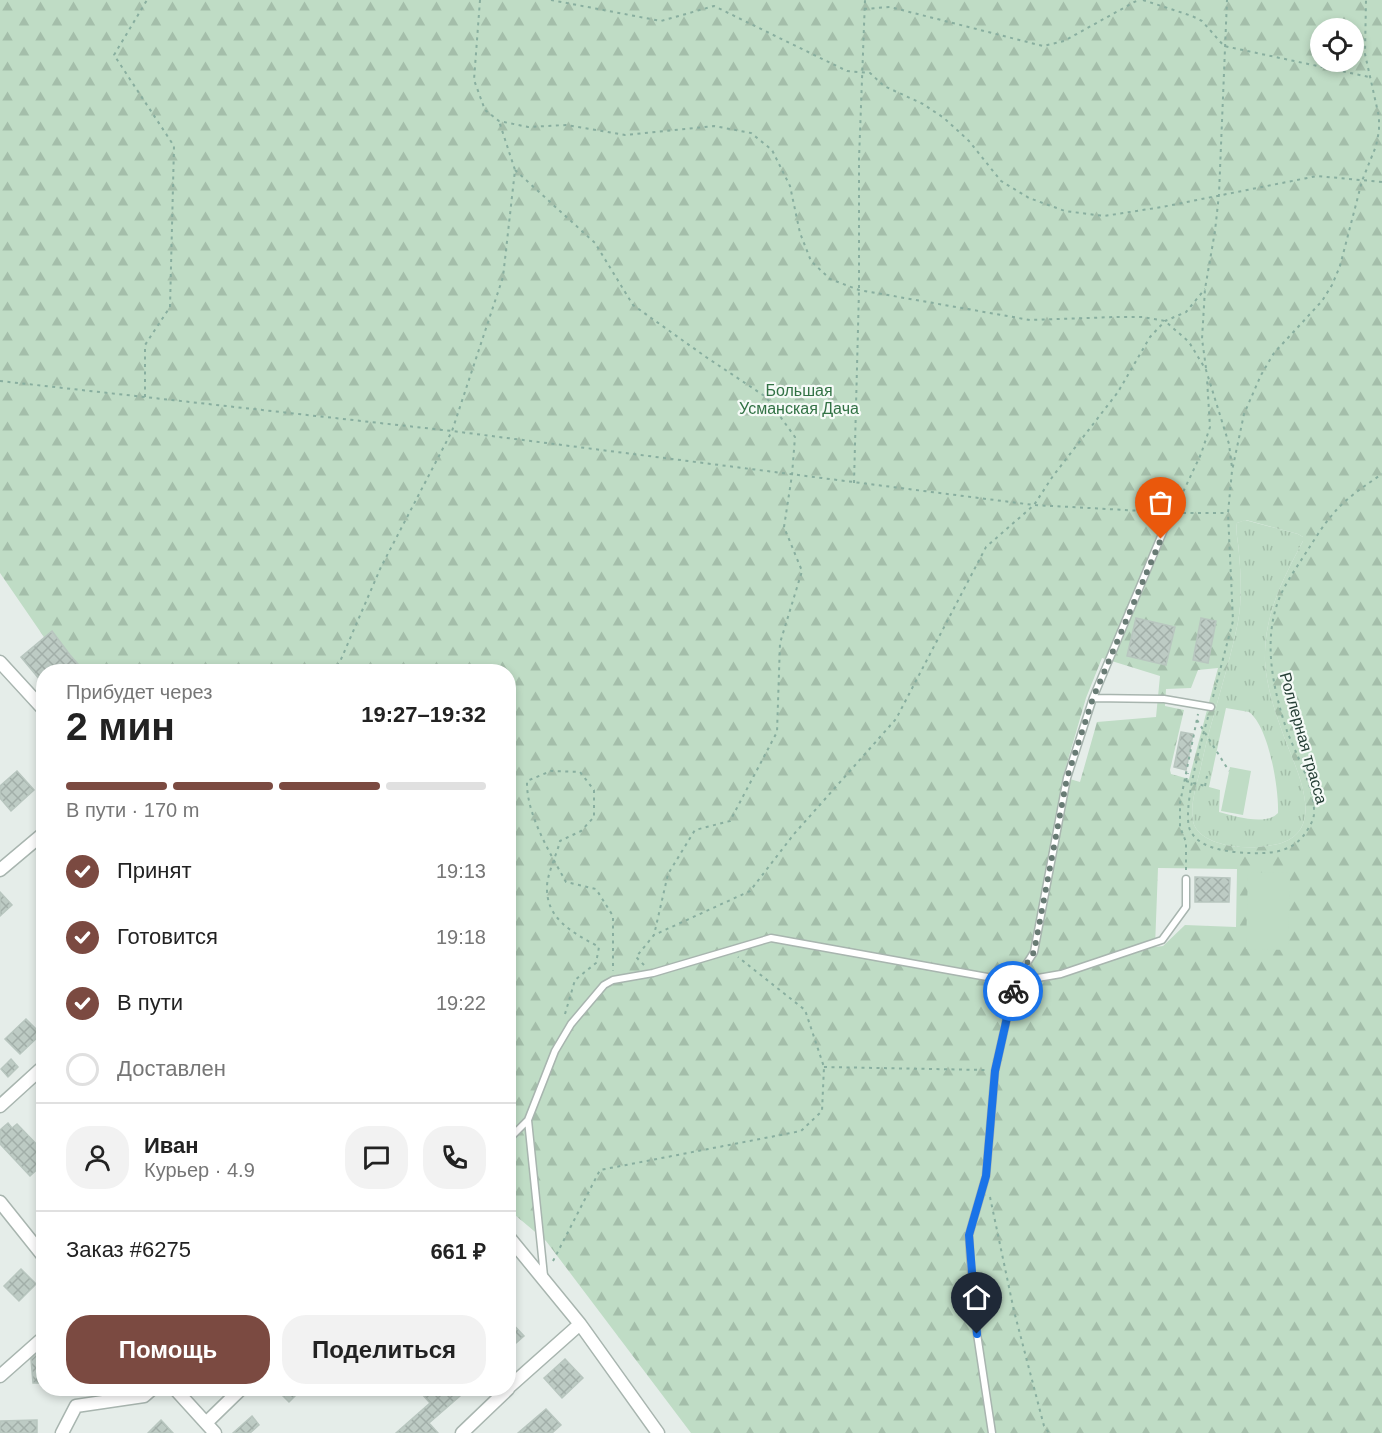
<!DOCTYPE html>
<html lang="ru">
<head>
<meta charset="utf-8">
<style>
  body { margin:0; font-family:Helvetica,sans-serif; background:#f2f2f2; color:#222; height:100vh; display:flex; flex-direction:column; font-size:22px; white-space:nowrap }
  * { box-sizing:border-box; margin:0 }
  p { font-size:20px; color:#767676 }
  .icon { flex:none; width:33px; height:33px; fill:none; stroke:currentColor; stroke-width:2; stroke-linecap:round; stroke-linejoin:round }
  .map { position:relative; flex:1; overflow:hidden }
  .panel { position:absolute; left:36px; top:664px; width:480px; height:732px; display:flex; flex-direction:column; background:#fff; border-radius:24px; box-shadow:0 3px 9px #0003 }
  .panel>* { flex:none }
  .controls { position:absolute; left:1310px; top:18px; display:grid; gap:12px }
  .controls a { display:grid; place-items:center; width:54px; height:54px; border-radius:50%; background:#fff; box-shadow:0 3px 9px #0003; font-size:30px }
  .pin { position:absolute; display:grid; place-items:center; width:51px; height:51px; color:#fff; margin:-62px -26px; border-radius:50% 50% 50% 0; rotate:-45deg; box-shadow:0 0 6px #0007 }
  .pin .icon { rotate:45deg }
  .courier { position:absolute; display:grid; place-items:center; width:60px; height:60px; margin:-30px; border:4px solid #1a73e8; border-radius:50%; background:#fff; color:#222; box-shadow:0 2px 8px #0007 }
  .head em { font-style:normal; font-weight:700 }
  .head div { display:flex; flex-direction:column-reverse }
  .head { display:flex; align-items:center; justify-content:space-between; height:102px; padding:0 30px }
  h1 { font-size:39px; font-weight:700; line-height:45px }
  .bar { display:grid; grid-template-columns:repeat(4,1fr); gap:9px 6px; align-content:center; height:72px; padding:0 30px }
  .bar i { height:8px; border-radius:4px; background:#e0e0e0 }
  .bar .active { background:#7b4a41 }
  .bar p { grid-column:span 4 }
  .line { display:flex; align-items:center; gap:15px; padding:0 30px; border-top:2px solid #e0e0e0 }
  .line div { flex:1 }
  .round { display:grid; place-items:center; flex:none; width:63px; height:63px; border-radius:24px; background:#f2f2f2 }
  ol { padding:0 30px; list-style:none }
  li { display:flex; align-items:center; gap:18px; height:66px }
  li p { margin-inline-start:auto }
  li .icon { padding:6px; border-radius:50%; background:#7b4a41; color:#fff; stroke-width:4 }
  li:last-child { color:#767676 }
  li i { width:33px; height:33px; border:3px solid #e0e0e0; border-radius:50% }
  .action { display:flex; gap:12px; margin-top:auto; padding:12px 30px }
  .action a { flex:1; height:69px; border-radius:24px; background:#7b4a41; color:#fff; font-size:24px; font-weight:700; line-height:69px; text-align:center }
  .action a+a { background:#f2f2f2; color:#222 }
  .map>svg:first-child { display:block }
  .grass { fill:url(#grass-tufts); fill-rule:evenodd }
  .forest { fill:url(#forest-firs); fill-rule:evenodd }
  .green { fill:#bfdcc5 }
  .building { fill:url(#building-cross-hatch); stroke:#b8c6bf; stroke-width:1.5 }
  .lines { fill:none; stroke-linecap:round; stroke-linejoin:round }
  .service-casing { stroke:#a8b5af; stroke-width:9 }
  .minor-casing { stroke:#a8b5af; stroke-width:15 }
  .path { stroke:#88ae9f; stroke-width:2; stroke-dasharray:3 4.5; stroke-linecap:butt }
  .service { stroke:#fff; stroke-width:6 }
  .minor { stroke:#fff; stroke-width:12 }
  .path-bridge { stroke:#88ae9f; stroke-width:2; stroke-dasharray:3 4.5; stroke-linecap:butt }
  .done { stroke:#687b74; stroke-width:6; stroke-dasharray:0 10.8 }
  .route { stroke:#1a73e8; stroke-width:8 }
  .labels { text-anchor:middle; stroke-width:4.5; stroke-linejoin:round; paint-order:stroke }
  .park-label { font-size:16px; fill:#327245; stroke:#f5faf7 }
  .street-label { font-size:16px; fill:#253e35; stroke:#f5faf7 }
</style>
</head>
<body>
<div class="map">
<svg width="1382" height="1433" viewBox="0 0 1382 1433">
  <defs>
    <pattern id="grass-tufts" width="24" height="20" patternUnits="userSpaceOnUse" patternTransform="scale(1.5)"><rect width="24" height="20" fill="#bfdcc5"/><path d="M3 7l-1-3M5 7V3M7 7l1-3M15 17l-1-3M17 17v-4M19 17l1-3" fill="none" stroke="#a4beaa"/></pattern>
    <pattern id="forest-firs" width="22" height="20" patternUnits="userSpaceOnUse" patternTransform="scale(1.5)"><rect width="22" height="20" fill="#bfdcc5"/><path d="M5 1l3.5 6h-7zM16 11l3.5 6h-7z" fill="#a4beaa"/></pattern>
    <pattern id="building-cross-hatch" width="8" height="8" patternUnits="userSpaceOnUse" patternTransform="scale(1.5)"><rect width="8" height="8" fill="#bdcbc4"/><path d="M0 0l8 8M0 8l8-8" fill="none" stroke="#a2afa9"/></pattern>
  </defs>
  <rect width="100%" height="100%" fill="#e5ede9"/>
  <!-- grass -->
  <path class="grass" d="M1245,520l53,14 5,3v4c-21,40 -39,73 -38,120 1,23 9,48 17,70 11,33 49,99 -4,113 -17,4 -42,5 -59,-1 -10,-3 -24,-10 -26,-22 -3,-15 3,-35 7,-50 10,-50 28,-99 38,-149 4,-22 3,-46 1,-68 0,-10 -4,-22 -2,-31zM1226,708l23,4c20,15 30,77 29,101 -12,13 -44,3 -59,-1l1,-22 -11,-3z"/>
  <!-- forest -->
  <path class="forest" d="M0,0h1382v1433h-691l-145,-192 -37,-31 -1,-538h-440l-68,-99zM1320,28h33v34h-33zM1246,520l52,14 5,3v4c-21,40 -39,73 -38,120 1,23 9,48 17,70 11,33 49,99 -4,113 -17,4 -42,5 -59,-1 -10,-3 -24,-10 -26,-22 -3,-15 3,-35 7,-50 10,-50 28,-99 38,-149 4,-22 3,-46 1,-68 0,-10 -4,-22 -2,-31zM1102,658l58,18 -4,41 -59,5 -17,60 -17,-5 23,-79zM1218,668l-29,111 -18,-5 -1,-4 14,-60 -19,-4 1,-17 25,-1 7,-18zM1158,868l79,1 -1,58 -51,-2 -22,21 -8,1z"/>
  <!-- green -->
  <path class="green" d="M1230,767l21,4 -8,44 -22,-4z
    M1248,872l42,1 -2,77 -42,-1z"/>
  <!-- building -->
  <path class="building" d="M1136,618l39,9 -9,38 -39,-9z
    M1201,618l15,3 -8,42 -15,-3z
    M52,631l18,24 15,17h-41v5l-4,3 -19,-23z
    M1181,732l12,2 -7,36 -12,-3z
    M17,771l17,19 -23,21 -11,-13v-12z
    M1195,877l35,1 -1,24h-34z
    M0,892l12,13 -12,11z
    M26,1019l15,15 -21,20 -15,-15z
    M11,1059l7,8 -10,10 -7,-8z
    M8,1123l4,5 5,-4 27,28v4l-5,4 4,4 -13,12 -30,-32v-14z
    M21,1269l15,15 -17,17 -15,-15z
    M508,1319l16,17 -16,14z
    M37,1354h7v29h-11l-2,-24z
    M565,1359l18,19 -21,20 -18,-20z
    M276,1389h26l-13,13z
    M428,1389h40l-39,34 9,10h-42l34,-30 -8,-9z
    M546,1409l15,16 -9,8h-34z
    M252,1416l7,9 -9,8h-17z
    M37,1420v13h-37v-12z
    M161,1420l12,13h-25z"/>
  <g class="lines">
    <defs>
      <path id="service" d="M1093,698l75,-178 5,-7
        M528,1120l27,-69 16,-27 33,-39 9,-5 40,-7 118,-35 244,44 46,-8 101,-34 24,-33v-28
        M508,1140l20,-20 16,156
        M992,1433l-18,-119 -5,-79 17,-59 9,-105 20,-89 19,-30 33,-174 26,-80 71,1 47,8"/>
      <path id="minor" d="M0,662l44,48
        M0,870l44,-37
        M0,1106l44,-40
        M0,1202l44,55
        M508,1236l72,88 78,109
        M0,1376l44,-39
        M508,1388l72,-64
        M175,1389l40,44
        M206,1423l35,-34
        M62,1433l14,-27 68,-10 8,-7
        M462,1433l46,-44"/>
    </defs>
    <!-- service casing -->
    <use href="#service" class="service-casing"/>
    <!-- minor casing -->
    <use href="#minor" class="minor-casing"/>
    <!-- path -->
    <path class="path" d="M480,0l-6,80 11,30 14,11 29,6 38,-2 59,10 89,-9 37,7 21,17 18,36 10,47 11,28 19,18 29,11 171,30 85,-3h28l22,4 24,21 17,28 23,74 3,24
      M551,0l110,21 53,-15 133,65 23,2 14,13 39,18 21,14 25,23 32,40 28,17 36,13 39,5 58,-9 155,-31 65,6
      M1143,0l49,16 10,5 22,25 145,31
      M864,9l26,-2 153,39 21,-5 74,-41
      M515,170l80,73 38,62 73,52 60,40 29,40 -3,38 -8,52 18,44 -22,72 -3,89 -47,89 -35,9 -27,44 -14,61
      M1206,368l-4,-29 3,-50 10,-58 4,-37 8,-194
      M0,381l452,50 582,74 128,7
      M145,397v-52l25,-38 4,-161 -60,-91 33,-55
      M854,483l5,-193v-131l6,-159
      M1177,505l24,-51 9,-27 -3,-48
      M1183,513h45
      M315,672l24,-8 42,-97 71,-136 51,-154 12,-107 -16,-49
      M1213,697l20,-76 -5,-108 4,-42 12,-57 17,-39 13,-22 48,-52 10,-16 8,-19 22,-85 14,-35 3,-15v-14l-14,-63 1,-54
      M1208,717c-6,21 -28,98 -17,115 11,18 39,20 58,21 24,1 46,-1 59,-24 3,-5 6,-10 6,-16 1,-26 -18,-58 -27,-82 -15,-45 -26,-97 -4,-141 7,-14 16,-26 24,-39 8,-12 16,-26 26,-37 13,-16 33,-29 49,-40
      M1197,720l32,51
      M1186,781l2,-8
      M1205,786l2,-10
      M1186,870v-28l-6,-15v-24l18,-89
      M644,965l-8,-8 18,-22 96,-44 44,-57 102,-115 90,-172 48,-42 19,-29 65,-84 32,-55 15,-16 21,-9 19,-23
      M565,1014l10,-34 21,-17 3,-16c-25,-14 -53,-27 -52,-60 0,-13 10,-33 13,-46l21,-10 13,-14v-27l-14,-18 -29,-1 -24,10c-1,33 23,72 39,101l30,7 17,27v55
      M824,1067l162,3
      M990,1197l24,114 30,115 5,7
      M553,1261l47,-91 201,-39 21,-20 2,-44 -19,-57 -67,-53"/>
    <!-- service -->
    <use href="#service" class="service"/>
    <!-- minor -->
    <use href="#minor" class="minor"/>
    <!-- path-bridge -->
    <path class="path-bridge" d="M1186,781l19,5"/>
  </g>
  <g class="lines">
    <!-- done -->
    <path class="done" d="M1013,991l2,-9 19,-30 33,-174 26,-80 68,-159"/>
    <!-- route -->
    <path class="route" d="M977,1334l-8,-99 17,-59 9,-105 18,-80"/>
  </g>
  <g class="labels">
    <!-- park labels -->
    <g class="park-label">
      <text x="799" y="396">Большая<tspan x="799" dy="18">Усманская Дача</tspan></text>
    </g>
    <!-- street labels -->
    <g class="street-label">
      <text transform="translate(1304 738) rotate(74)" y="6">Роллерная трасса</text>
    </g>
  </g>
</svg>
<div class="controls">
<a><svg class="icon" aria-label="locate" viewBox="0 0 24 24"><circle cx="12" cy="12" r="6"/><path d="M12 2v4M12 18v4M2 12h4M18 12h4"/></svg></a>
</div>
<div class="pin" style="left:1161px;top:539px;background:#ea580c"><svg class="icon" aria-label="bag" viewBox="0 0 24 24"><path d="M5 8h14l-1 12H6zM9 8a3 3 0 0 1 6 0"/></svg></div>
<div class="pin" style="left:977px;top:1334px;background:#1f2937"><svg class="icon" aria-label="home" viewBox="0 0 24 24"><path d="M3 11l9-7 9 7M6 9v11h12V9"/></svg></div>
<div class="courier" style="left:1013px;top:991px"><svg class="icon" aria-label="bike" viewBox="0 0 24 24"><circle cx="6" cy="16" r="4"/><circle cx="18" cy="16" r="4"/><path d="M6 16l4-8h5l3 8M10 8l3 8H6M13 5h3"/></svg></div>
<section class="panel">
<div class="head"><div><h1>2 мин</h1><p>Прибудет через</p></div><em>19:27–19:32</em></div>
<div class="bar"><i class="active"></i><i class="active"></i><i class="active"></i><i></i><p>В пути · 170 m</p></div>
<ol>
<li><svg class="icon" aria-label="check" viewBox="0 0 24 24"><path d="M5 12l5 5 9-10"/></svg>Принят<p>19:13</p></li>
<li><svg class="icon" aria-label="check" viewBox="0 0 24 24"><path d="M5 12l5 5 9-10"/></svg>Готовится<p>19:18</p></li>
<li><svg class="icon" aria-label="check" viewBox="0 0 24 24"><path d="M5 12l5 5 9-10"/></svg>В пути<p>19:22</p></li>
<li><i></i>Доставлен</li>
</ol>
<div class="line" style="height:108px"><a class="round"><svg class="icon" aria-label="person" viewBox="0 0 24 24"><circle cx="12" cy="8" r="4"/><path d="M4 21q1-7 8-7t8 7"/></svg></a><div><b>Иван</b><p>Курьер · 4.9</p></div><a class="round"><svg class="icon" aria-label="chat" viewBox="0 0 24 24"><path d="M4 5h16v11H9l-5 4z"/></svg></a><a class="round"><svg class="icon" aria-label="phone" viewBox="0 0 24 24"><path d="M5 4h4l2 5-3 2q2 4 5 5l2-3 5 2v4C11 20 4 13 5 4z"/></svg></a></div>
<div class="line" style="height:78px"><div>Заказ #6275</div><b>661 ₽</b></div>
<div class="action"><a>Помощь</a><a>Поделиться</a></div>
</section>
</div>
</body>
</html>
